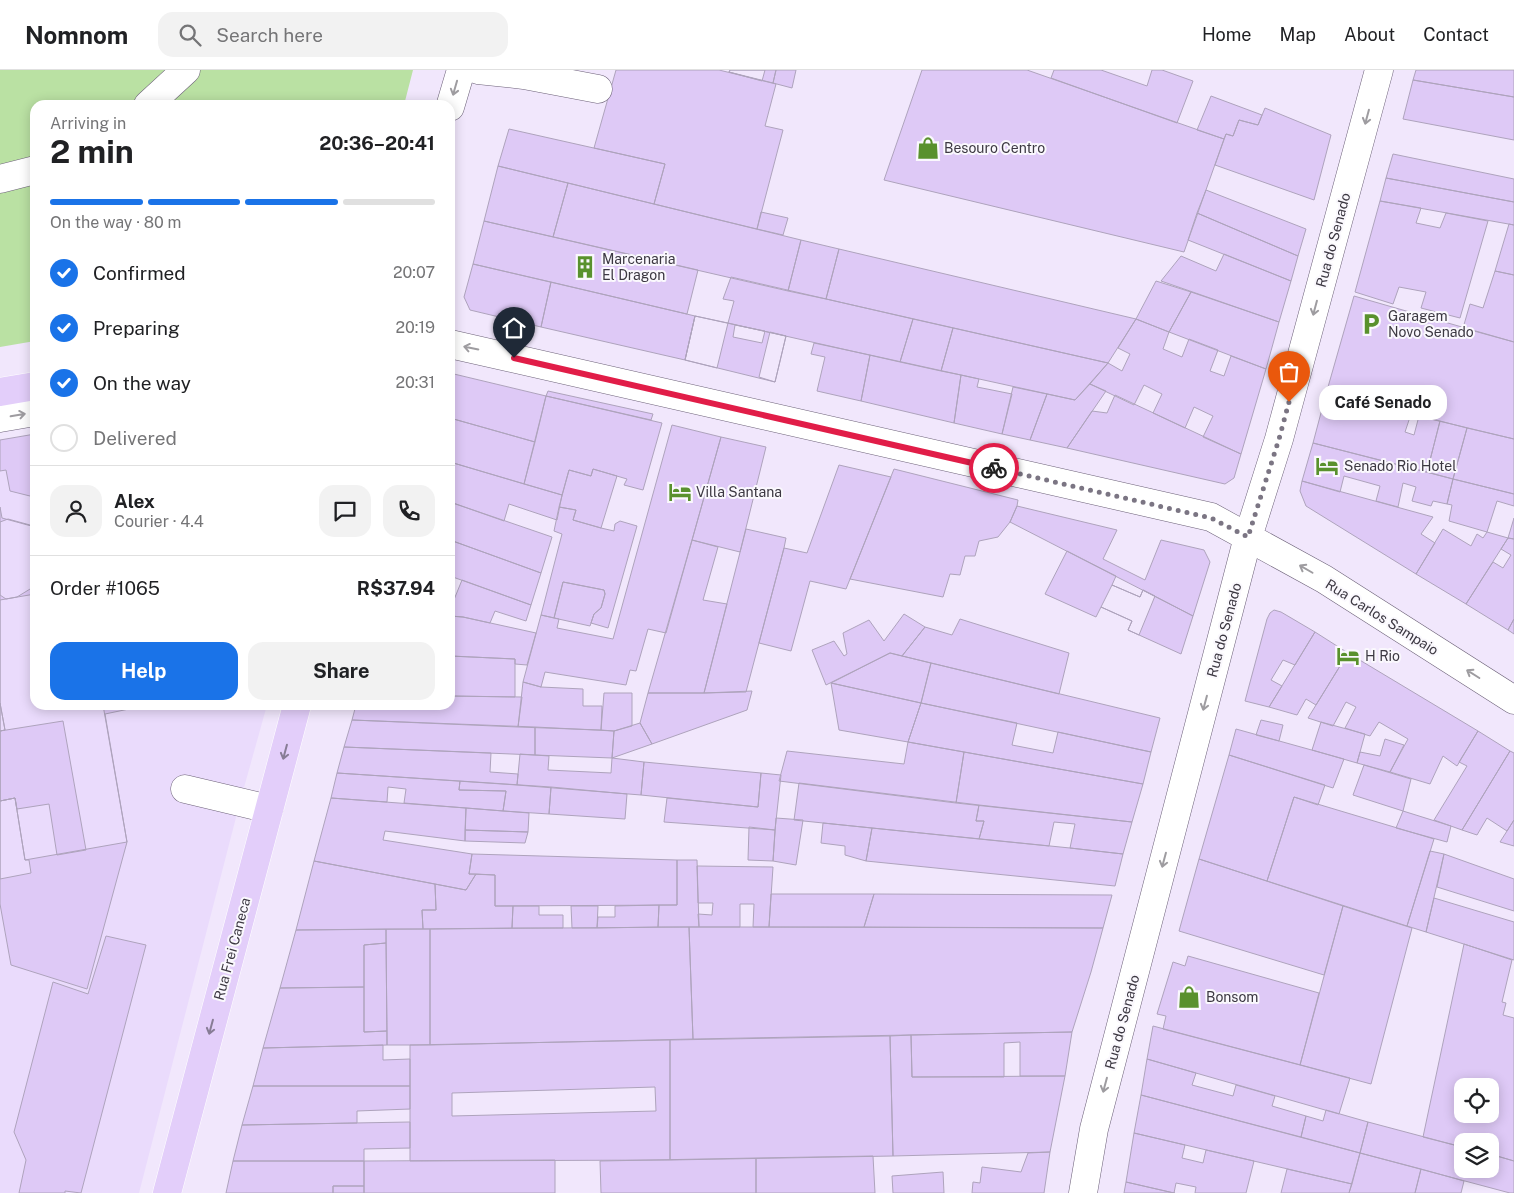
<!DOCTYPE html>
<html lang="en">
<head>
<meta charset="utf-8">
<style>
  body { margin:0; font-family:"Public Sans",sans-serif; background:#f2f2f2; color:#202124; height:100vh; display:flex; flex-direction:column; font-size:19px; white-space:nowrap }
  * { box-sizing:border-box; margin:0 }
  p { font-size:16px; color:#757577 }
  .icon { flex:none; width:28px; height:28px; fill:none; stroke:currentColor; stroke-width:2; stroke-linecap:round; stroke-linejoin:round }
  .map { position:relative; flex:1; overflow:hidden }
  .details { position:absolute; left:30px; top:30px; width:425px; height:610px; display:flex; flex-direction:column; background:#fff; border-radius:15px; box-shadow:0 2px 12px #0003 }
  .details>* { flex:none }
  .buttons { position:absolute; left:1454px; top:1008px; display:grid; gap:10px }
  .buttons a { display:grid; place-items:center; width:45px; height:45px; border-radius:10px; background:#fff; box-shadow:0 2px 12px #0003; font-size:25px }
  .pin { position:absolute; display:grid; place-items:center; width:42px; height:42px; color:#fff; margin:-51px -21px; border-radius:50% 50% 50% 0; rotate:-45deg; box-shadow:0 0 5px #0007 }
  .pin .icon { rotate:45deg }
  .courier { position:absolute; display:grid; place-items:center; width:50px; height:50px; margin:-25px; border:4px solid #e11d48; border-radius:50%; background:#fff; color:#222; box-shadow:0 1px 6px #0007 }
  .bubble { position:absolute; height:35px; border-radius:15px; background:#fff; box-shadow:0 2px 12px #0003; font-size:16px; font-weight:700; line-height:35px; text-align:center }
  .head em { font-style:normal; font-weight:700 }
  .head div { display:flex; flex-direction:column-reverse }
  .head { display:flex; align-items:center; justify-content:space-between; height:85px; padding:0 20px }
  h1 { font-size:32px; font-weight:700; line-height:38px }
  .bar { display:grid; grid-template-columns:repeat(4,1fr); gap:8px 5px; align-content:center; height:60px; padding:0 20px }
  .bar i { height:6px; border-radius:4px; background:#e0e0e0 }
  .bar .selected { background:#1a73e8 }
  .bar p { grid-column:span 4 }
  .line { display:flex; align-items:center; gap:12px; padding:0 20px; border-top:1px solid #e0e0e0 }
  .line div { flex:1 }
  .round { display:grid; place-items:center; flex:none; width:52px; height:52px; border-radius:15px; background:#f2f2f2 }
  ol { padding:0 20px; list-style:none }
  li { display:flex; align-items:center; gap:15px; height:55px }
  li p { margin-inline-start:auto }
  li .icon { padding:5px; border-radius:50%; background:#1a73e8; color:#fff; stroke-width:4 }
  li:last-child { color:#757577 }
  li i { width:28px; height:28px; border:2px solid #e0e0e0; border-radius:50% }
  .cta { display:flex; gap:10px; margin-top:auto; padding:10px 20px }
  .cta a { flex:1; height:58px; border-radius:15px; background:#1a73e8; color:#fff; font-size:20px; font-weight:700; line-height:58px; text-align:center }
  .cta a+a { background:#f2f2f2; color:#202124 }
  header { display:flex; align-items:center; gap:30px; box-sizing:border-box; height:70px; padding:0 25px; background:#fff; border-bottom:1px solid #e0e0e0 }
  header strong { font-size:24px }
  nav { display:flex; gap:28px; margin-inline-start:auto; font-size:18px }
  .search { width:350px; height:45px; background:#f2f2f2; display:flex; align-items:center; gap:12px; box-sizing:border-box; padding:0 18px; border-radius:15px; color:#757577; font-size:19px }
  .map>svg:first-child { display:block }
  .built { fill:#eadbfc }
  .green { fill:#bae1a3 }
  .building { fill:#dec9f6; stroke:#aea3bc; fill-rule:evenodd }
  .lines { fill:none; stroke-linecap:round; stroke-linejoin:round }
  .minor-casing { stroke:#6c6178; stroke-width:29 }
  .major-casing { stroke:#fff; stroke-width:29 }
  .minor { stroke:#fff; stroke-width:28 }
  .major { stroke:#e3cefa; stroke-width:28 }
  .oneway { stroke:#9e9ca0 }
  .oneway2 { stroke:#877c95 }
  .done { stroke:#7b7583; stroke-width:5; stroke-dasharray:0 9 }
  .route { stroke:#e11d48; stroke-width:6 }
  .labels { text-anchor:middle; stroke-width:4; stroke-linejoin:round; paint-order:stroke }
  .poi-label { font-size:14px; fill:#3c3842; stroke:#faf8fd; text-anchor:start }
  .street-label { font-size:14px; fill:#3c3842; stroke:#faf8fd }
</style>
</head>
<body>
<header>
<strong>Nomnom</strong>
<div class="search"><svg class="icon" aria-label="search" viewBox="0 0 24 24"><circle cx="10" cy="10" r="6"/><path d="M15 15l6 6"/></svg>Search here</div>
<nav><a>Home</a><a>Map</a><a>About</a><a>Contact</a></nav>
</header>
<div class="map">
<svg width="1514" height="1123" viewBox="0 0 1514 1123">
  <rect width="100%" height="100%" fill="#f1e7fc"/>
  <!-- built -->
  <path class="built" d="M35,365v270h232l-27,97 -101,391h-139v-752z"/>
  <!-- green -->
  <path class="green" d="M0,0h413l-9,35h-369v236l-35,6z"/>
  <!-- building -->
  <path class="building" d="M616,0h103l57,14 -11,42 18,4 -26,99 -103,-25 11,-40 -71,-16z
    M730,0h35l-3,11 -33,-9z
    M730,0h46l-3,13 -44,-11z
    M776,0h20l-4,18 -19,-5z
    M922,0h105l197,69 -40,113 -300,-72z
    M1054,0h47l46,16 5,-16h10l31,11 -16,42 -126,-45z
    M1416,0h98v27l-101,-17z
    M1413,10l101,17v43l-111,-21z
    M1211,26l51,19 -4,10 -19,-5 -6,16 -7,-2 -2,5 -27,-9z
    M1265,38l66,27 -17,65 -99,-35 11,-31 7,2 6,-16 19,5z
    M509,59l156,35 -11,40 -156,-38z
    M1393,84l121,25v23l-128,-24z
    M498,96l70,17 -15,54 -69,-16z
    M1386,108l128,24v23l-134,-24z
    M568,113l233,57 -13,51 -235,-54z
    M1206,120l100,39 -8,27 -101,-43z
    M1380,131l41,7 -5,15 24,5 6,-15 42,8 -28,97 -39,-10 5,-16 -27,-5 -6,17 -38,-12z
    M761,142l27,6 -5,17 -26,-6z
    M1197,143l101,43 -7,25 -103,-41z
    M484,151l214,49 -11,44 -214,-50z
    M1509,154l5,1v50l-19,-4z
    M801,170l38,9 -13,50 -38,-8z
    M839,179l297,70 -28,44 -282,-64z
    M1224,184l67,27 -12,41 -118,-41 20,-25 35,15z
    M473,194l78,18 -10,45 -71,-17 -6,-13z
    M1495,201l19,4v67l-51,-14 7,-24 13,4z
    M731,207l182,42 -13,43 -172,-39 6,-22 -11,-2z
    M1156,211l35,11 -22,40 -33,-13z
    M551,212l144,34 -10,44 -144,-33z
    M1191,222l88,30 -13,47 -97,-37z
    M1354,226l160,46v97l-188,-45z
    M695,246l91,20 -11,46 -90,-22z
    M695,246l33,7 -11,45 -32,-8z
    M913,249l40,9 -12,43 -41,-9z
    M1136,249l33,13 -6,17 19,8 7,-18 29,11 -8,21 14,5 7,-20 35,13 -25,85 -38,-17 10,-21 -19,-9 -9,21 -32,-15 9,-19 -18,-9 -10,20 -44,-21 18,-21 14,8 8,-17 -12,-6z
    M735,255l30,6 -3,12 -29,-6z
    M953,258l155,35 -33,37 -114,-25 -20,-4z
    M770,262l16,4 -11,46 -16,-5z
    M814,273l56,12 -9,46 -44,-10 8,-34 -14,-3z
    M870,285l91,20 -7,48 -93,-22z
    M454,304l92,22 -11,46 -85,-24v-42z
    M961,305l18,4 -2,8 35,7 -10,40 -48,-11z
    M1090,314l16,7 -39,57 -37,-8 17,-46 28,6z
    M1013,317l34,7 -17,46 -28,-6z
    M548,321l105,23 -2,6 -105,-24z
    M1326,324l85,20 -6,18 9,3 5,-19 21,5 -13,51 -114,-29z
    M1115,325l126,59 -7,24 -9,6 -158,-36 25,-37 15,2z
    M546,326l116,27 -19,67 -19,-5 3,-6 -34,-10 -2,7 -22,-6 -7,25 -38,-11z
    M450,348l85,24 -11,42 -74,-22z
    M1440,351l27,7 -14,51 -26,-7z
    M672,355l49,12 -55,196 -18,-4 -12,42 -6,-1 -4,15 -81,-13 -4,15 -18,-5 18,-67 18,4 -2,9 56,11z
    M1467,358l47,11v55l-61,-15z
    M35,364v61l-5,1 -20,-5 -4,-21 -6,1v-31z
    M721,367l45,10 -26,105 -48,-12z
    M1313,373l140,36 -6,25 -14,-3 -2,5 -19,-5 4,-14 -13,-4 -5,24 -22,-6 4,-15 -36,-10 -4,16 -38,-11z
    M450,392l112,33 -5,25 -48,-16 -5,17 -54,-19z
    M839,395l52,12 -45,112 -36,-8 -19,70 -32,-8 25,-95 23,5z
    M593,399l24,7 -16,52 -28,-8 3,-10 -17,-3 10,-37 22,6z
    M894,399l124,31 -1,6 -7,16 -12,15 -19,4 -4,15h-10l-5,19 -10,-1 -7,23 -93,-18z
    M1453,409l61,15v12l-17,-5 -10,31 -38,-11 3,-16 -5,-1z
    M1302,411l131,36 -12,17 14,9 -19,31 -110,-68 -6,-15z
    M450,432l102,35 -11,36 -91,-33z
    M1017,436l100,24 -14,29 42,21 16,-40 43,10 6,12 -17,54 -183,-94z
    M0,437l2,11 33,9v178h113l-43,9 22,128 -40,147 -76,-24 -11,-61z
    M559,437l17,3 -3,10 28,8 13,3 1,-7 5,-3 17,5 -29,102 -17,-5 3,-9 7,-6 4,-14 -1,-4 -41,-8 -9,36 -13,-3 21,-81 -8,-3z
    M1514,448v21l-6,-1z
    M8,449l22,6 5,6v55l-18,11 -11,2 -6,-4v-73z
    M746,459l40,9 -2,10 -38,144 -42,1z
    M1443,459l28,17 6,-12 6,4 4,-6 21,6 -42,66 -50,-30z
    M1508,468l6,1v80l-6,11 -42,-26 27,-42 10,6 8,-13 -10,-6z
    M450,470l91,33 -10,32 -81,-29z
    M692,470l26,7 -15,53 24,4 -23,89h-56z
    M1067,481l49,25 -4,9 28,12 3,-7 50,26 -12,38 -53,-24 4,-9 -31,-14 -5,10 -51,-23z
    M462,510l69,25 -5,16 -31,-10 -5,12 -27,-6 -13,-1v-10l1,1z
    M563,512l41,8 1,4 -4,14 -7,6 -4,12 -36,-8z
    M1112,515l28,12 3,-7 12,6 -16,39 -11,-5 4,-9 -31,-14z
    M35,524v111h68l24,137 -102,18 -10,-62 -15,3v-70l5,-1 -5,-27v-103z
    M1274,540l7,2 34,20 -20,33 -12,-5 -12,20 11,6 -13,21 -24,-6 22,-82 3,-6z
    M904,544l21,13 -23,29 -12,-3 -64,32 -14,-35 22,-9 10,15 3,-2 -4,-21 26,-13 15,21z
    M450,546l13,1 73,16 -9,32 -12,-1v-5l-65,-3z
    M960,549l109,34 -10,41 -157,-38 23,-29 27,8z
    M1514,549v15l-6,-4z
    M1315,562l33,21 -32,52 -10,-6 -9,16 -28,-8z
    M890,583l41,10 -10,40 -90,-20z
    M1348,583l130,78 -21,35 -14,-10 -13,28 -40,-12 18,-33 -29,-17 -9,14 -25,-8 11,-21 -10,-5 -13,24 -25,-8z
    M450,586l65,3v38l-65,-1z
    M931,593l229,55 -9,34 -230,-49z
    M523,612l18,5 42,2v17h19l-1,24 -83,-3z
    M831,613l90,20 -13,39 -69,-12z
    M752,621l-5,19 -95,34 -12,-21 8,-30h56z
    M604,623h28v33l-18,5 -13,-1z
    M450,626l72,1 -4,30 -166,-7 4,-15h94z
    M0,633l5,27 -5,1z
    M921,633l96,20 -5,22 41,8 5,-21 93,20 -8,32 -235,-42z
    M352,650l183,7v28l-191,-8z
    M1261,650l22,5 -4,16 -23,-6z
    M63,651l23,129 -29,5 -8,-51 -32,5 -2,-11 -15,3v-70z
    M1321,652l44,12 -8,29 -45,-13z
    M640,653l12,21 -40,14 2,-27z
    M535,657l79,4 -2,27 -77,-3z
    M1236,659l108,30 -11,29 -104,-33z
    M1478,661l32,20 -48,79 -28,-10 33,-54 -8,-4z
    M1385,669l19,6 -14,27 -33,-9 3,-11 20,4z
    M908,672l56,10 -8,51 -177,-22 8,-30 117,13z
    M344,677l147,6 -1,19 28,2 -1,11 -180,-12z
    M1510,681l4,2v67l-7,11 -20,-13 -10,17 -15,-5z
    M964,682l179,32 -11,38 -176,-19z
    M520,684l29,2 -1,14 63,3 1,-15 32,4 -3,33 -124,-10z
    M1229,685l96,30 -7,20 -24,-8 -27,84 -68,-22z
    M644,692l117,11 -3,34 -117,-12z
    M1364,695l47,14 -8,32 -50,-16z
    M337,703l123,8 -1,9 47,1 -3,20 -99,-8 2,-14 -18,-2 -1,15 -56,-4z
    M761,703l20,2 -6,55 -111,-8 3,-24 91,9z
    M460,711l91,6 -2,27 -46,-3 3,-20 -47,-1z
    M799,713l180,22 -3,16h8l-5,18 -185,-19z
    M551,717l76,7 -2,25 -76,-5z
    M1294,727l140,42 -27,87 -140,-45z
    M15,728l10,62h4l2,13 -31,6v-78z
    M331,728l135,10 -1,33 -80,-10 -2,9 89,14 -3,20h7l-10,16 -152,-29z
    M979,735l153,17 -9,32 -53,-6 5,-24 -21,-2 -5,24 -70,-7 5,-18h-8z
    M466,738l63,5 -1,19 -63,-2z
    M1403,741l48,15 -4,16 -51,-14z
    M776,748l27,2 -7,45 -23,-4z
    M1514,750v26l-14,-4z
    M823,753l49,5 -6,33 -21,-6v-9l-24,-3z
    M749,757l26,3 -2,31 -25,-1z
    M872,758l198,20 53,6 -8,32 -249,-25z
    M465,760l63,2 -3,11 -60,-2z
    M1430,781l14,3 -18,78 -19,-6z
    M472,784l205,6v45l-182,1v-31l-26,-1z
    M1444,784l70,25v32l-77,-24z
    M1199,789l144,47 -19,69 -145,-44z
    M677,790h20l2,67h-41l1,-22h18z
    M314,791l121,23 1,26h-14l1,19 -127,1z
    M697,796l76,1 -4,60h-16l1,-23h-14v23h-41l-1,-13 14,1 1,-12h-15z
    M476,804l19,1v31h18l-1,22 -89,1 -1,-19h14l-1,-26 31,6z
    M771,824h103l-10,33h-95z
    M874,824l238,1 -9,33 -239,-1z
    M1434,828l80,24v38l-88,-28z
    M659,835l-1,22 -61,1 1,-11h17v-11z
    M513,836h26v9h24v13h-51z
    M571,836h27l-1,22h-25z
    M1343,836l69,22 -41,156 -71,-19z
    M689,857l4,112 -263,6v-116z
    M689,857h51l363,1 -12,44 -19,60 -379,7z
    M386,859v14l-22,2v42l-84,1 16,-58z
    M386,859h44v116h-43z
    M106,866l40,9 -65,248 -16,-2v2h-46l7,-33 -12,-28 39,-150 35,12z
    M386,873l1,88 -23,1v-87z
    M1464,874l48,16 -10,42 4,1 -3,12 11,3v143l-24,-7v-13h-28v6l-39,-10zM1462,1016h28v28h-28z
    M1188,886l131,37 -19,72 -137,-36 3,-13 -9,-2 16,-52 12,4z
    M364,917v45l23,-1v14l-124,3 17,-60z
    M1153,956l197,52 -11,36 -192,-55z
    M1072,962l-7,44h-45v-34l-16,1v34h-92l-1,-42z
    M911,965l1,42 153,-1 -15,76 -157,4 -3,-120z
    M890,966l3,120 -223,4v-120z
    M670,970v120l-260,1v-116z
    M383,975v15l27,-1v27h-157l10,-38z
    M1147,989l49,14 -4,12 41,11 3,-11 39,11 -3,10 34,10 -5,21 -160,-42z
    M253,1016h157v23l-53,2v12l-115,2z
    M655,1017l1,24 -204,5v-23z
    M1141,1025l219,58 -8,31 -218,-51z
    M1326,1040l42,12 -8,31 -59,-16 5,-21 17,5z
    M410,1052v26l-46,1v12h-131l9,-36z
    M1368,1052l94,25v22h28v-15l24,7v32h-4l-150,-40z
    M1134,1063l51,12 -3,13 21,5 3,-13 48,11 -8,32h-51l1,-6 -20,-4 -2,10 -48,-11z
    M1050,1082l-6,41h-72l1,-11 7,1 2,-16 39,5 7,-19z
    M1360,1083l61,16 -6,24h-66z
    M873,1086l2,37h-119v-35z
    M756,1088v35h-155l-1,-32z
    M555,1090v33h-191v-32z
    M233,1091h131v25h-31v7h-107z
    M1287,1099l65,15 -3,9h-68z
    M1421,1099l43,12 -3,12h-46z
    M943,1102l1,21h-51l-1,-17z
    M1126,1112l48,11h1h-51z
    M333,1116h31v7h-31z"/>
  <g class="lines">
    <defs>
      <path id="minor" d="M478,0l46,5 74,14
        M148,35l38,-35
        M450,37l11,-37
        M0,109l35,-9
        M450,274l761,173 113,62 190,121
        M0,348l35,-6
        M185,719l84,20
        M1083,1123l11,-64 154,-592 31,-98 100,-369"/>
      <path id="major" d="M0,322l35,-6
        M167,1123l130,-488"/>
    </defs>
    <!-- minor casing -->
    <use href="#minor" class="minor-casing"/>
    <!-- major casing -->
    <use href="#major" class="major-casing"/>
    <!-- minor -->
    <use href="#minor" class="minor"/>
    <!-- major -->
    <use href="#major" class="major"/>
  </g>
  <!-- one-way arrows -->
  <defs><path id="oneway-shaft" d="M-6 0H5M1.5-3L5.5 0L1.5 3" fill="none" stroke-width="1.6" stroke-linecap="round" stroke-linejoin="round" transform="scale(1.25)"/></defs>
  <g class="oneway">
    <use href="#oneway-shaft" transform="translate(455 18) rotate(106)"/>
    <use href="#oneway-shaft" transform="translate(1367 47) rotate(105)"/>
    <use href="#oneway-shaft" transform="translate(1315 238) rotate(105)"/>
    <use href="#oneway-shaft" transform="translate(471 278) rotate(-169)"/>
    <use href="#oneway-shaft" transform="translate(18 345) rotate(-10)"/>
    <use href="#oneway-shaft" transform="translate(1306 499) rotate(-150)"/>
    <use href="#oneway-shaft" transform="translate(1473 604) rotate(-148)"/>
    <use href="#oneway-shaft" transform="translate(1205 633) rotate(105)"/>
    <use href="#oneway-shaft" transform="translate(1164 790) rotate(105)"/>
    <use href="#oneway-shaft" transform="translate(1105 1015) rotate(105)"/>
  </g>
  <g class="oneway2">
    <use href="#oneway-shaft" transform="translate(285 682) rotate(105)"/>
    <use href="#oneway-shaft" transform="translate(211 957) rotate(105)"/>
  </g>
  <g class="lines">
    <!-- done -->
    <path class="done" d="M994,398l217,50 37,19 31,-98 10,-37"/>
    <!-- route -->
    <path class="route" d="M514,288l480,110"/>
  </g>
  <!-- icons -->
  <defs>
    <symbol id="shop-bare" viewBox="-9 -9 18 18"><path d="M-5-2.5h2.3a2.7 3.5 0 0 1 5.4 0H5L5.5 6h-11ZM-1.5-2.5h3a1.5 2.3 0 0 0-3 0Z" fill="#59912d" stroke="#faf8fd" stroke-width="2.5" paint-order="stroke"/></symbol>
    <symbol id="building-bare" viewBox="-9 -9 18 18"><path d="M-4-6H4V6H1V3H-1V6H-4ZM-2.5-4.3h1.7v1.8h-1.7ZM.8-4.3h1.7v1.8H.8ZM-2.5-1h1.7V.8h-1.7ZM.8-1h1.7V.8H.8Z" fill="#59912d" stroke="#faf8fd" stroke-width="2.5" paint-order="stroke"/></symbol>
    <symbol id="parking-bare" viewBox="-9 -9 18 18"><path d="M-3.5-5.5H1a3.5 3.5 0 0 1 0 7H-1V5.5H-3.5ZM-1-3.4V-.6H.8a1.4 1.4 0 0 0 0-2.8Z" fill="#59912d" stroke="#faf8fd" stroke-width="2.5" paint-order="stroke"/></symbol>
    <symbol id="hotel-bare" viewBox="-9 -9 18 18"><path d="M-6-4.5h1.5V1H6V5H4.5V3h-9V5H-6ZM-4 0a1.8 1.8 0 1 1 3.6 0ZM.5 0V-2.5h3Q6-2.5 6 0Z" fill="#59912d" stroke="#faf8fd" stroke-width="2.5" paint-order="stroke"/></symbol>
  </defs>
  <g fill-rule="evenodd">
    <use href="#shop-bare" x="912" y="62" width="32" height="32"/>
    <use href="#building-bare" x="569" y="181" width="32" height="32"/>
    <use href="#parking-bare" x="1355" y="238" width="32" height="32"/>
    <use href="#hotel-bare" x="1311" y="380" width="32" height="32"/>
    <use href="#hotel-bare" x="664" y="406" width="32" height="32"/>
    <use href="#hotel-bare" x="1332" y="570" width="32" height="32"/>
    <use href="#shop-bare" x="1173" y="911" width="32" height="32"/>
  </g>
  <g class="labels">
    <!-- poi labels -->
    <g class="poi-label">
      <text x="944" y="83">Besouro Centro</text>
      <text x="602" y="194">Marcenaria<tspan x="602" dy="16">El Dragon</tspan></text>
      <text x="1388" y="251">Garagem<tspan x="1388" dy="16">Novo Senado</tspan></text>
      <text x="1344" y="401">Senado Rio Hotel</text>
      <text x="696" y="427">Villa Santana</text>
      <text x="1365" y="591">H Rio</text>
      <text x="1206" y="932">Bonsom</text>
    </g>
    <!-- street labels -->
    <g class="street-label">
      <text transform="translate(1333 170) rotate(-75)" y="5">Rua do Senado</text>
      <text transform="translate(1382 547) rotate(32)" y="5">Rua Carlos Sampaio</text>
      <text transform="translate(1224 560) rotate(-75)" y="5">Rua do Senado</text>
      <text transform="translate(232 879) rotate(-75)" y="5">Rua Frei Caneca</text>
      <text transform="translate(1122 952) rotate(-75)" y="5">Rua do Senado</text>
    </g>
  </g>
</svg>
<div class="buttons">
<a><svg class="icon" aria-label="locate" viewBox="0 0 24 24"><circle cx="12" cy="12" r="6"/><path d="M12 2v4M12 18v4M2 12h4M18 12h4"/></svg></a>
<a><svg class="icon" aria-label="layers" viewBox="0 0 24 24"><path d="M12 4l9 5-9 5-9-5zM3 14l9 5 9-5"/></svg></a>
</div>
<div class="pin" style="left:1289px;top:332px;background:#ea580c"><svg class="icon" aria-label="bag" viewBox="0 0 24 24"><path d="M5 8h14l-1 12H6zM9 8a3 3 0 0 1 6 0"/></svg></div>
<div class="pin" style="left:514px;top:288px;background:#1f2937"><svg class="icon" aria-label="home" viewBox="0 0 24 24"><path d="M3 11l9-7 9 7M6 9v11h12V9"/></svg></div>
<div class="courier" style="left:994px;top:398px"><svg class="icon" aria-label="bike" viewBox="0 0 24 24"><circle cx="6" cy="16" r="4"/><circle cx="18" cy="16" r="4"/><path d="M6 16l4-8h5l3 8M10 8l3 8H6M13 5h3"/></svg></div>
<div class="bubble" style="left:1319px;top:315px;width:128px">Café Senado</div>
<section class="details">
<div class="head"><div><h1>2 min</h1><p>Arriving in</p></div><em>20:36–20:41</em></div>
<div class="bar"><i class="selected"></i><i class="selected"></i><i class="selected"></i><i></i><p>On the way · 80 m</p></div>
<ol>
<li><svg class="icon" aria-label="check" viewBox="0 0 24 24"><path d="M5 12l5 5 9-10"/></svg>Confirmed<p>20:07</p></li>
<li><svg class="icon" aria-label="check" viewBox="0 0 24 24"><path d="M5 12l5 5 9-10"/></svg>Preparing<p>20:19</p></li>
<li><svg class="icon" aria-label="check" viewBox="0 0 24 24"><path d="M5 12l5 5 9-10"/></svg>On the way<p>20:31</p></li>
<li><i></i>Delivered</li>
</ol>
<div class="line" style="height:90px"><a class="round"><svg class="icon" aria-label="person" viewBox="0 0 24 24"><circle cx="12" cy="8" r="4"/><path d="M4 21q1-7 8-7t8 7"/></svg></a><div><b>Alex</b><p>Courier · 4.4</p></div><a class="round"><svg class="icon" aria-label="chat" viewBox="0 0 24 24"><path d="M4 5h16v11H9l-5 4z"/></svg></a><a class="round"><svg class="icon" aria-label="phone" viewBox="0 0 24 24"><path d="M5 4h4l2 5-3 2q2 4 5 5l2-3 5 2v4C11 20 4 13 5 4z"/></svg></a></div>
<div class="line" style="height:65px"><div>Order #1065</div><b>R$37.94</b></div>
<div class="cta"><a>Help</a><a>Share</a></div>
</section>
</div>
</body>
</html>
